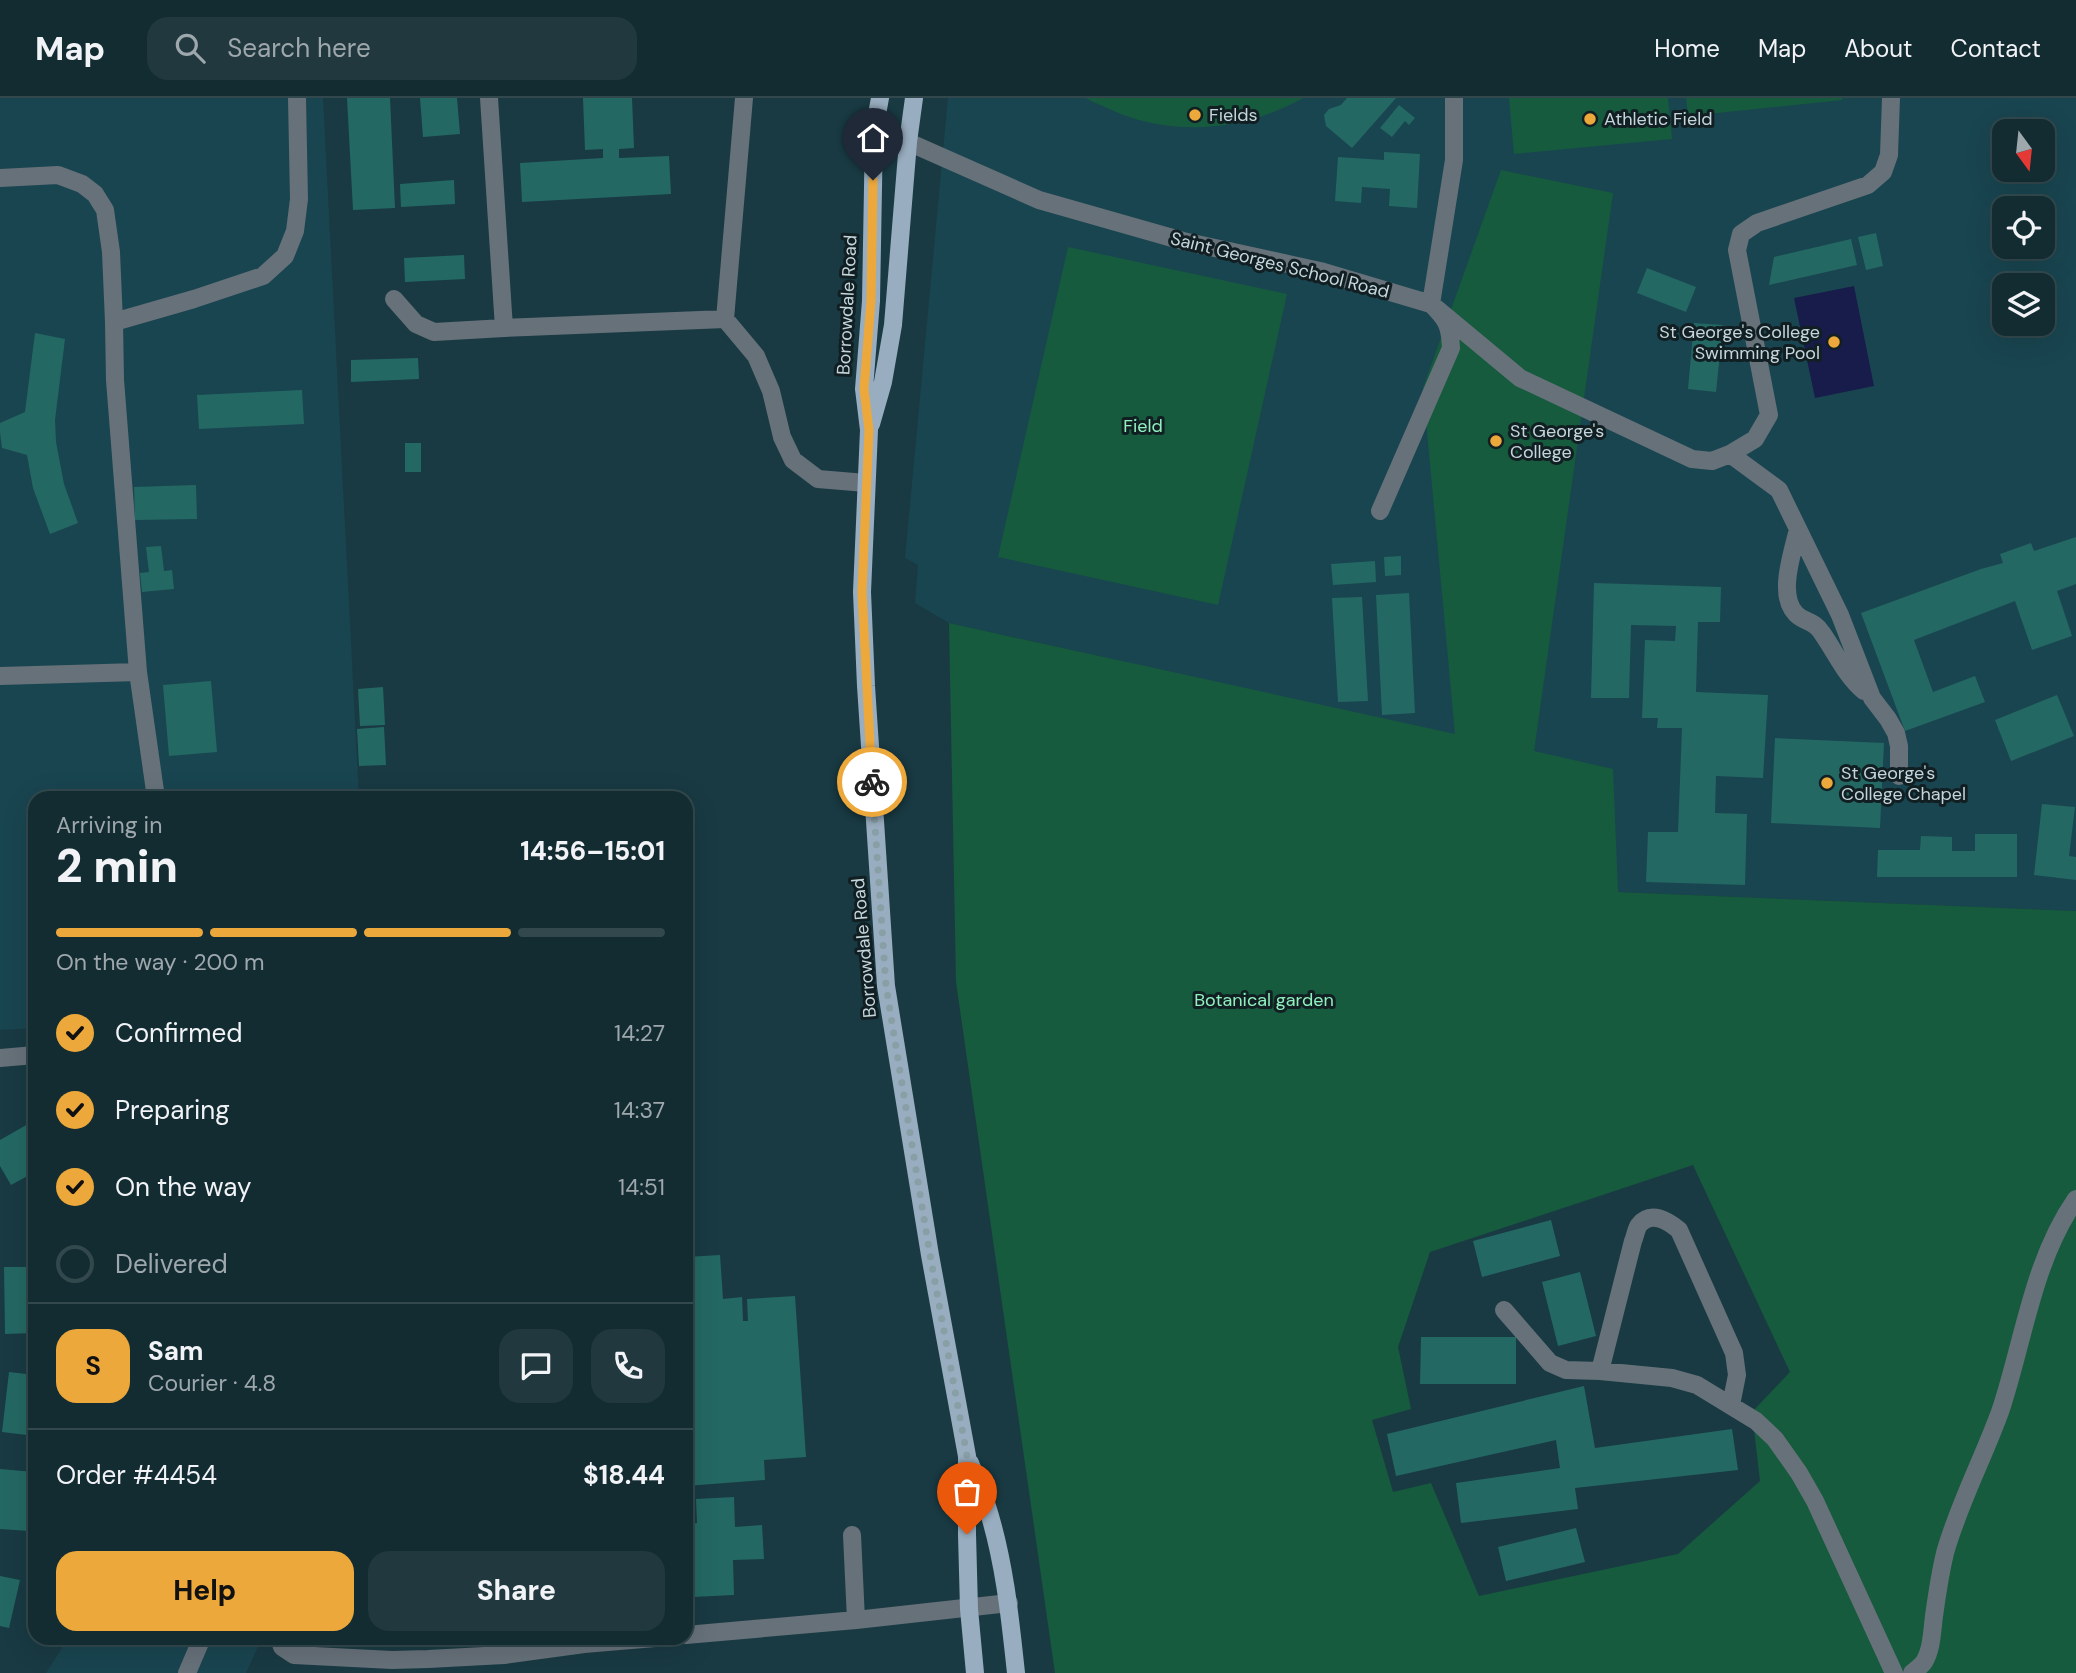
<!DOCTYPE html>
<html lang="en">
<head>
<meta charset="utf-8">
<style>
  body { margin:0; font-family:"DM Sans",sans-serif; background:#20383e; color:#f1f3f6; height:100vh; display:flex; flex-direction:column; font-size:26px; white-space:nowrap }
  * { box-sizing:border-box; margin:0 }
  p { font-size:23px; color:#9da7ac }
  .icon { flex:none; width:38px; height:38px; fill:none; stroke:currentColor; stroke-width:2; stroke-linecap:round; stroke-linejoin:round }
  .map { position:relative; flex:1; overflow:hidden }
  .side { position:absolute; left:28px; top:693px; width:665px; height:854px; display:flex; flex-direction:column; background:#132c32; border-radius:21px; box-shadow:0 7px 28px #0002,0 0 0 2px #32484d }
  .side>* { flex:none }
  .needle { width:46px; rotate:165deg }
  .fabs { position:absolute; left:1992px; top:21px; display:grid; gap:14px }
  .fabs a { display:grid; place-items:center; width:63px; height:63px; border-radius:14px; background:#132c32; box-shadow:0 7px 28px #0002,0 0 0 2px #32484d; font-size:35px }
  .pin { position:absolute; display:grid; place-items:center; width:60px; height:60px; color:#fff; margin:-72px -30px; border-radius:50% 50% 50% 0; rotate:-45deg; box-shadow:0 0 7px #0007 }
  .pin .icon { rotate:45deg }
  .courier { position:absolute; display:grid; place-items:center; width:70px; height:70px; margin:-35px; border:5px solid #eda83b; border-radius:50%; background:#fff; color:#222; box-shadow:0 2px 9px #0007 }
  .headline em { font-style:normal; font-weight:800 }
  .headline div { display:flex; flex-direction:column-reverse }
  .headline { display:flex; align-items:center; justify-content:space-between; height:119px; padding:0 28px }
  h1 { font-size:46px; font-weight:800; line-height:52px }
  .bar { display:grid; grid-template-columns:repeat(4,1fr); gap:10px 7px; align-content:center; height:84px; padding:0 28px }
  .bar i { height:9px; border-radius:5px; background:#32484d }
  .bar .selected { background:#eda83b }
  .bar p { grid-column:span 4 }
  .line { display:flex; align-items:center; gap:18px; padding:0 28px; border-top:2px solid #32484d }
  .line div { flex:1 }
  .round { display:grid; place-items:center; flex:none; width:74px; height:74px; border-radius:21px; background:#20383e }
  ol { padding:0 28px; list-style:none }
  li { display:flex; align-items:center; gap:21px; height:77px }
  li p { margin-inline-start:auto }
  li .icon { padding:7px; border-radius:50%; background:#eda83b; color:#111; stroke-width:4 }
  li:last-child { color:#9da7ac }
  li i { width:38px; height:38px; border:4px solid #32484d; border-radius:50% }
  .primary-button { display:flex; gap:14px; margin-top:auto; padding:14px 28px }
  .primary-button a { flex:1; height:80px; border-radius:21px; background:#eda83b; color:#111; font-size:28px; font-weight:800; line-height:80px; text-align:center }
  .primary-button a+a { background:#20383e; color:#f1f3f6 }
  header { display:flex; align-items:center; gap:42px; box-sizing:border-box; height:98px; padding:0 35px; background:#132c32; border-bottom:2px solid #32484d }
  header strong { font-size:33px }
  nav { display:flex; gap:38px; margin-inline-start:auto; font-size:24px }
  .search { width:490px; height:63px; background:#20383e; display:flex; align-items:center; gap:18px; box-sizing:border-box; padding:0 24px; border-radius:21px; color:#9da7ac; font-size:26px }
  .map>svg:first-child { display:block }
  .built { fill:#194550; fill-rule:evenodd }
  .green { fill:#165b3d; fill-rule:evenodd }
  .water { fill:#181c4a }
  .building { fill:#246863 }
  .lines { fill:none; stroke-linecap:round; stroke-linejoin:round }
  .minor { stroke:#67717a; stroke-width:18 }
  .major { stroke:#98adbf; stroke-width:18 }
  .done { stroke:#889fa6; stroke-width:7; stroke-dasharray:0 12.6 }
  .route { stroke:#eda83b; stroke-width:9 }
  .poi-dot { fill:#eda83b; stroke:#111f23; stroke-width:2.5 }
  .labels { text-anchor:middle; stroke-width:6; stroke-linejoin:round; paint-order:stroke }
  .poi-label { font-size:18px; fill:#c4d6dc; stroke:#111f23; text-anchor:start }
  .street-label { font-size:18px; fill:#c4d6dc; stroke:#111f23 }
  .park-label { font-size:18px; fill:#90f0be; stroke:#111f23 }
</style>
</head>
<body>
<header>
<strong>Map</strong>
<div class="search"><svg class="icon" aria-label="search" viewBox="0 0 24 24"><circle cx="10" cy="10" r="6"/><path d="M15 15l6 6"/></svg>Search here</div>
<nav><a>Home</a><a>Map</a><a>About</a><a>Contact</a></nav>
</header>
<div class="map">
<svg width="2076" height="1575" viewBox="0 0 2076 1575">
  <rect width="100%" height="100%" fill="#193a43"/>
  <!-- built -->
  <path class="built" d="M0,0h323l36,700h-324v230l-35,2z
    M948,0h1128v813l-458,-19 -492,-230 -177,-39 -34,-20 3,-38 -13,-7zM2004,33h38v39h-38zM2004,110h38v39h-38zM2004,187h38v39h-38z
    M63,1540h199l-16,35h-200l16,-25z"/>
  <!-- green -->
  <path class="green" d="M1086,0h217c-49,28 -109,37 -164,22 -16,-4 -31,-12 -46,-18z
    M1509,0h159l4,41 -158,15z
    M1686,0h156v2l-154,16z
    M1501,72l112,23 -79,558 79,18 5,123 458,19v762h-1021l-99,-691 -7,-359 506,111 -32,-346zM1693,1067l97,207 -38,40 8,69 -82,73 -199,42 -48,-113 -38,9 -21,-72 39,-11 -13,-62 32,-95z
    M1068,149l219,47 -69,311 -220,-48z"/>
  <!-- water -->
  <path class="water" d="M1854,188l20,100 -59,12 -21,-100z"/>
  <!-- building -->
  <path class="building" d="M347,0h43l5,110 -42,2z
    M420,0h37l3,36 -37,3z
    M583,0h49l2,50 -15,1v9l50,-2 2,38 -149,8 -2,-39 83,-5v-9l-18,1z
    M1347,0h49l-44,50 -26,-22 -2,-11 5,-6 12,-4z
    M1399,7l16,13 -6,7 -4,-4 -13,16 -12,-9z
    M1384,54l36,2 -3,54 -28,-2 1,-17 -28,-2 -1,16 -26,-2 3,-44 46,3z
    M454,82l1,24 -54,3 -1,-23z
    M1876,135l7,33 -17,4 -8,-33z
    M1851,141l6,26 -88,20 5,-28z
    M464,157l1,24 -60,3 -1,-24z
    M1647,170l49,19 -10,25 -49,-19z
    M1694,225l29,2 -7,67 -28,-3z
    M35,235l30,6 -10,81 1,22 8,42 14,39 -28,11 -17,-46 -6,-33 -25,-7 -2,-16v-9l25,-11z
    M418,260l1,21 -68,3v-22z
    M302,292l2,34 -105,5 -2,-34z
    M405,345h16v29h-16z
    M196,387l1,34 -62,1 -1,-33z
    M2076,439v47l-19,7 15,45 -40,14 -17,-49 -101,39 19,52 42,-16 10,26 -80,29 -44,-118 120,-44 22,-6 -3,-9 31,-11 3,8z
    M161,448l3,25 8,-1 2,19 -32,3 -2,-19 9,-1 -3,-25z
    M1401,458v19l-16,1 -1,-19z
    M1375,463l1,21 -43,3 -2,-21z
    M1594,485l127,4 -1,35h-22l-2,70 72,3 -5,83 -47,-2 -1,37 32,1 -2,71 -99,-3 2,-50h30l4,-104h-25l1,-10h-16l3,-78 30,1 1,-15 -45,-1 -2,73h-38z
    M1409,495l6,120 -33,2 -6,-120z
    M1362,499l6,104 -30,1 -6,-104z
    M211,583l6,71 -48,4 -6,-71z
    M383,589l2,38 -25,1 -2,-37z
    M2057,597l17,41 -63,25 -16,-41z
    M384,629l2,38 -27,1 -2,-37z
    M1775,640l109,5 -4,85 -109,-5z
    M2042,706l33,3 -6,49 7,1v23l-42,-5z
    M1975,736h42v43h-140l1,-27h42l1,-14 31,1v14h23z
    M35,1022v52l-24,13 -11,-19v-26z
    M1551,1122l9,36 -78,21 -9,-36z
    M720,1157l3,44 19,-2 1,24h5l-1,-22 48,-3 11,161 -42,3 1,20 -79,6v-229z
    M4,1169h31v66l-30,1z
    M1580,1174l16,64 -38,10 -16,-64z
    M1421,1239h95v47h-96z
    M9,1274l26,3v61l-33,-4z
    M1584,1288l11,62 137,-19 6,41 -163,18 3,21 -117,14 -5,-40 104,-15 -4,-28 -160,36 -9,-42z
    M0,1371l34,3 -5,59 -29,-2z
    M734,1399l1,30 27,-2 2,34 -31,1 1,35 -41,2 -1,-27h-6v-46l11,-1 -1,-24z
    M1576,1430l9,34 -79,19 -8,-34z
    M0,1478l20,4 -11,48 -9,-2z"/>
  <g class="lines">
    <!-- minor -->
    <path class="minor" d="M874,33l34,11 131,58 144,41 137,30 111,33 89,74 172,81 20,2 18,-7 25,-15 14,-24 -32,-165 4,-16 16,-11 111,-38 15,-13 6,-17 2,-57
      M0,80l58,-3 24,9 13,10 10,16 6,42 3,70
      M394,201l22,25 18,8 70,-4 -15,-230
      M725,221l19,-221
      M504,230l221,-9 31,37 15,35 11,46 11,23 25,19 48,4
      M1730,356l49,36 61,125 32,83 16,21 8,14 3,13v30
      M1380,413l71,-163c-1,-23 -4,-28 -20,-44l23,-144v-62
      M1798,431c-5,23 -21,66 -2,85 9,9 18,6 26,19 14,20 23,42 42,58
      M0,578l138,-4
      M156,700l-18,-126 -23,-292 -1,-58 80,-23 69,-23 22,-20 10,-25 4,-32 -2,-101
      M0,960l35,-3
      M1504,1212l46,53 16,7 34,1 72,7 25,7 59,36 19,18 24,34 16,28 79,172
      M1600,1273l33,-130c2,-4 3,-12 6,-16 12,-15 29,-4 40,5l55,123 3,22 -6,30
      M852,1437l4,85
      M686,1537l170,-15 153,-17
      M279,1540l3,9 12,8 98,5 36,-1 76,-4 80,-11 71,-6
      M187,1575l15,-35
      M1912,1575c4,-3 9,-7 12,-11 8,-13 8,-31 10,-46 3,-22 6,-42 11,-63 14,-50 39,-96 56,-144 23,-70 32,-148 75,-210"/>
    <!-- major -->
    <path class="major" d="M880,0l-6,33 -3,170 -7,88 5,41 -7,162 4,94 20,300 44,269 37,201v78l2,75 6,64
      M871,326l12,-42 10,-57 15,-183 6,-44
      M970,1365c5,13 12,26 16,40 18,55 24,113 30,170"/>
  </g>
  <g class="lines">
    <!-- done -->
    <path class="done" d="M872,684l14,204 44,269 37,201v78"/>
    <!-- route -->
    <path class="route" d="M872,684l-10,-190 7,-162 -5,-41 7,-88 2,-121"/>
  </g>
  <!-- markers -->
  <g class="poi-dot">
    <circle cx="1195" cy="17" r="7"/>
    <circle cx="1590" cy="21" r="7"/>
    <circle cx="1834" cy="244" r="7"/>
    <circle cx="1496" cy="343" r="7"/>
    <circle cx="1827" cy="685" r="7"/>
  </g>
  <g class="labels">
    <!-- poi labels -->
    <g class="poi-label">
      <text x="1209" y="23">Fields</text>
      <text x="1604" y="27">Athletic Field</text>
      <text x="1820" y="240" text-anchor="end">St George's College<tspan x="1820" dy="21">Swimming Pool</tspan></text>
      <text x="1510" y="339">St George's<tspan x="1510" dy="21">College</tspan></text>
      <text x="1841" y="681">St George's<tspan x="1841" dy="21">College Chapel</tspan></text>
    </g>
    <!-- street labels -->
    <g class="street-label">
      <text transform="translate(1280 167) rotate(14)" y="6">Saint Georges School Road</text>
      <text transform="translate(847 207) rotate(-87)" y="6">Borrowdale Road</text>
      <text transform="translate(864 850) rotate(-95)" y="6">Borrowdale Road</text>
    </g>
    <!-- park labels -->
    <g class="park-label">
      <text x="1143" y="334">Field</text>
      <text x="1264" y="908">Botanical garden</text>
    </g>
  </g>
</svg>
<div class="fabs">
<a><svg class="needle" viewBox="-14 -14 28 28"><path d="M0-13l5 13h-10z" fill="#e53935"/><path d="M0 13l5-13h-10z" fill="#9da7ac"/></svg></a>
<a><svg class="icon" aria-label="locate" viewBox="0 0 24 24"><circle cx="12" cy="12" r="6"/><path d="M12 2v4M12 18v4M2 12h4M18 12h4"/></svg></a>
<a><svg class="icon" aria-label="layers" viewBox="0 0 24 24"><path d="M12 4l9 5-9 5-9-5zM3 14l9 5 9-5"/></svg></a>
</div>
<div class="pin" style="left:967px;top:1436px;background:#ea580c"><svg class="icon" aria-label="bag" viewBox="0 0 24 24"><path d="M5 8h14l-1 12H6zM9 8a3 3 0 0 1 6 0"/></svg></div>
<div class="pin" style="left:873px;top:82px;background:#1f2937"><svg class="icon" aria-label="home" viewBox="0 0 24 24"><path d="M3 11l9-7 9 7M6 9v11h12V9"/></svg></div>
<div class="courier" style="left:872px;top:684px"><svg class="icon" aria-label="bike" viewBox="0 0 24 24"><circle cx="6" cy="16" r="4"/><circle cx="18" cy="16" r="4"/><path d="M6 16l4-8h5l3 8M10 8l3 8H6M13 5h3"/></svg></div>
<section class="side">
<div class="headline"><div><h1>2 min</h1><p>Arriving in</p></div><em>14:56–15:01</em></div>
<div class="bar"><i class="selected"></i><i class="selected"></i><i class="selected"></i><i></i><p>On the way · 200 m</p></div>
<ol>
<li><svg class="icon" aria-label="check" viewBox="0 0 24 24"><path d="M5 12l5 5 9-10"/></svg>Confirmed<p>14:27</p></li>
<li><svg class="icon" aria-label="check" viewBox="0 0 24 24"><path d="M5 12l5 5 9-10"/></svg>Preparing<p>14:37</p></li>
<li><svg class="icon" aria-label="check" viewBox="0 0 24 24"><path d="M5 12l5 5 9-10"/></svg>On the way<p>14:51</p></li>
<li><i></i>Delivered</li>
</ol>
<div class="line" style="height:126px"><b class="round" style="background:#eda83b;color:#111">S</b><div><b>Sam</b><p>Courier · 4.8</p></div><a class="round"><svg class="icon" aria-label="chat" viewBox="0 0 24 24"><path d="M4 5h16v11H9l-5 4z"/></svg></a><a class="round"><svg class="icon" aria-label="phone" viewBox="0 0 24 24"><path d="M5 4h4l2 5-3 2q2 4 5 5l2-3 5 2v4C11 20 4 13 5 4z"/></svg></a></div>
<div class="line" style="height:91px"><div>Order #4454</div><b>$18.44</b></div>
<div class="primary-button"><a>Help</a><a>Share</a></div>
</section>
</div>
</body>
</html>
